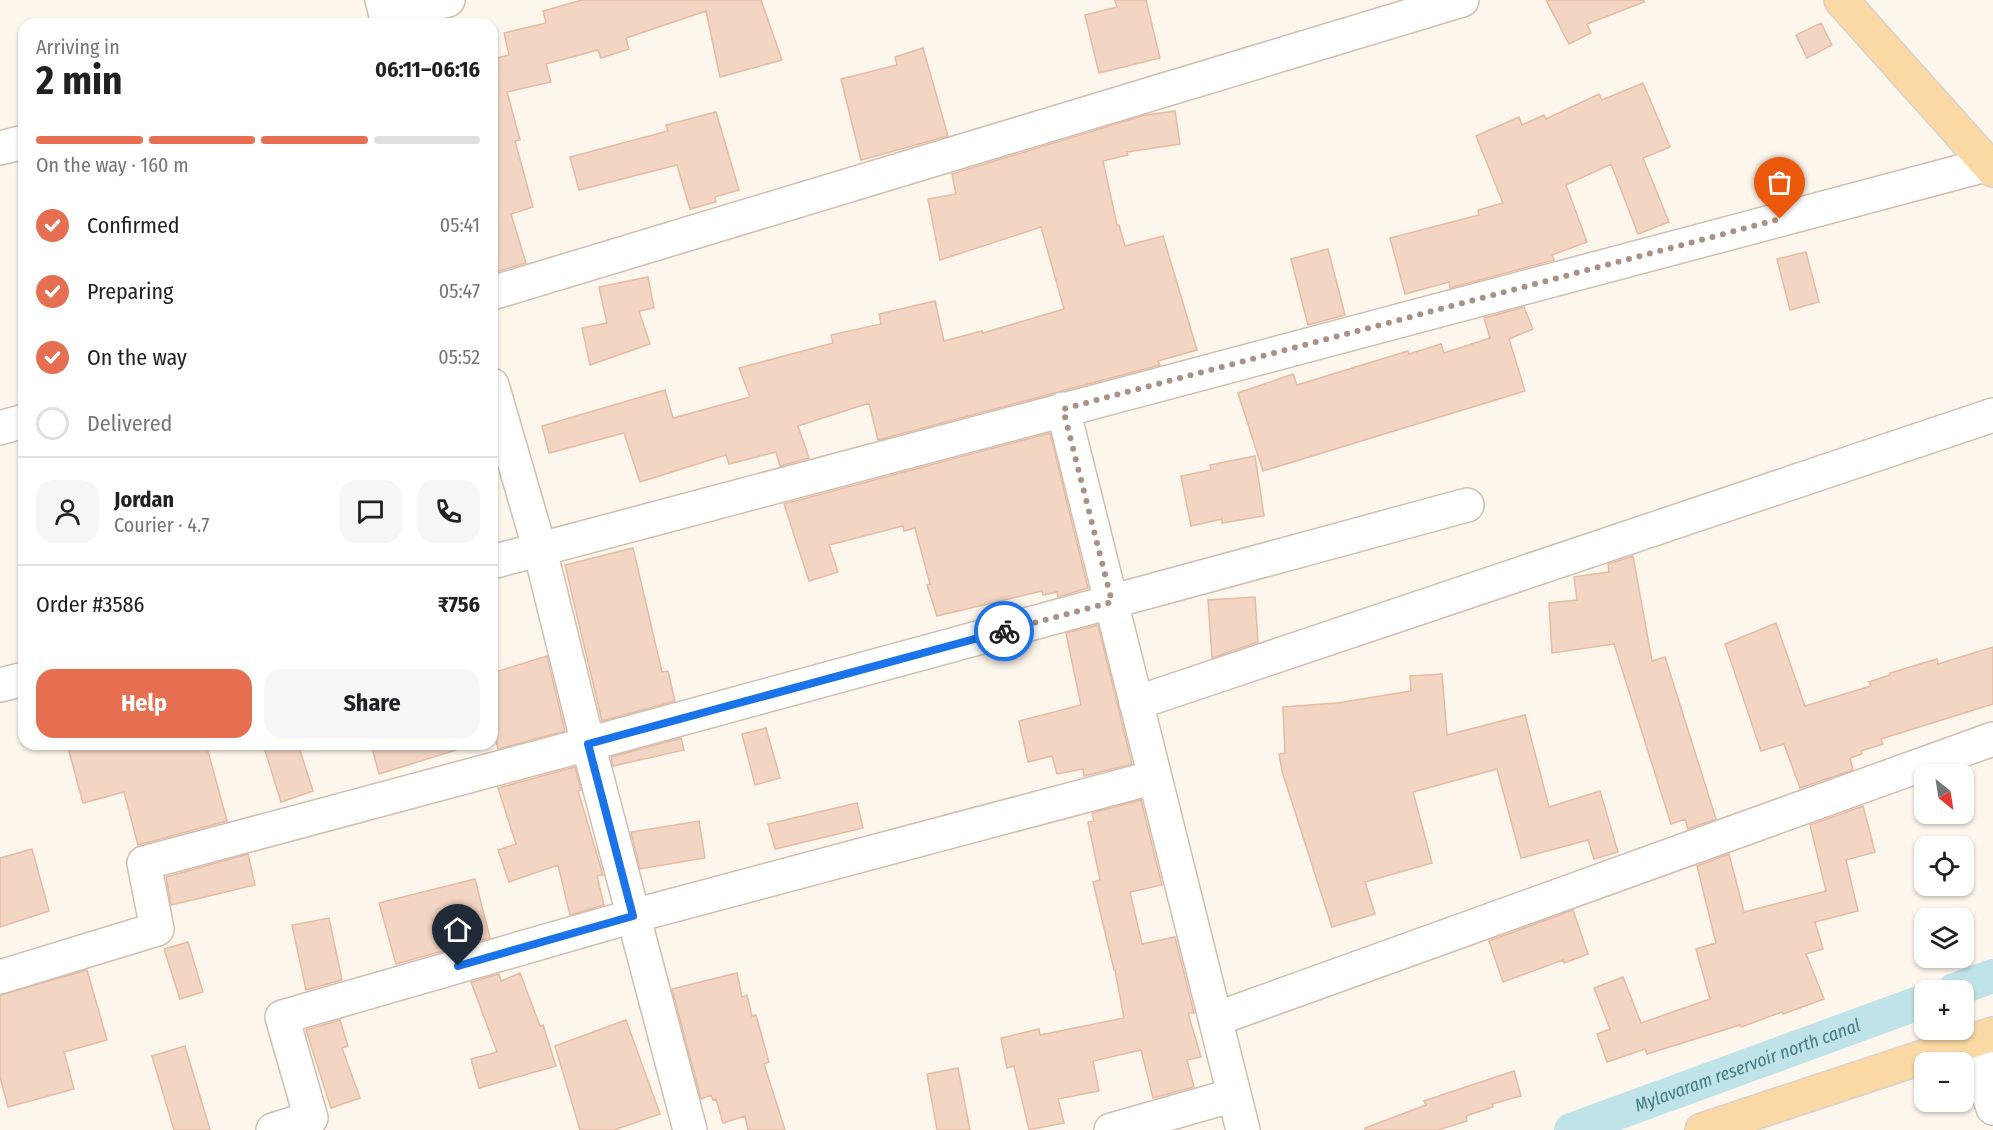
<!DOCTYPE html>
<html lang="en">
<head>
<meta charset="utf-8">
<style>
  body { margin:0; font-family:"Fira Sans Condensed",sans-serif; background:#f6f6f6; color:#202124; height:100vh; display:flex; flex-direction:column; font-size:22px; white-space:nowrap }
  * { box-sizing:border-box; margin:0 }
  p { font-size:20px; color:#757577 }
  .icon { flex:none; width:33px; height:33px; fill:none; stroke:currentColor; stroke-width:2; stroke-linecap:round; stroke-linejoin:round }
  .map { position:relative; flex:1; overflow:hidden }
  .sheet { position:absolute; left:18px; top:18px; width:480px; height:732px; display:flex; flex-direction:column; background:#fff; border-radius:18px; box-shadow:0 2px 4px #0004 }
  .sheet>* { flex:none }
  .needle { width:39px; rotate:150deg }
  .fabs { position:absolute; left:1914px; top:764px; display:grid; gap:12px }
  .fabs a { display:grid; place-items:center; width:60px; height:60px; border-radius:12px; background:#fff; box-shadow:0 2px 4px #0004; font-size:30px }
  .pin { position:absolute; display:grid; place-items:center; width:51px; height:51px; color:#fff; margin:-62px -26px; border-radius:50% 50% 50% 0; rotate:-45deg; box-shadow:0 0 6px #0007 }
  .pin .icon { rotate:45deg }
  .courier { position:absolute; display:grid; place-items:center; width:60px; height:60px; margin:-30px; border:4px solid #1a73e8; border-radius:50%; background:#fff; color:#222; box-shadow:0 2px 8px #0007 }
  .head em { font-style:normal; font-weight:700 }
  .head div { display:flex; flex-direction:column-reverse }
  .head { display:flex; align-items:center; justify-content:space-between; height:102px; padding:0 18px }
  h1 { font-size:39px; font-weight:700; line-height:45px }
  .bar { display:grid; grid-template-columns:repeat(4,1fr); gap:9px 6px; align-content:center; height:72px; padding:0 18px }
  .bar i { height:8px; border-radius:4px; background:#e0e0e0 }
  .bar .active { background:#e76f51 }
  .bar p { grid-column:span 4 }
  .line { display:flex; align-items:center; gap:15px; padding:0 18px; border-top:2px solid #e0e0e0 }
  .line div { flex:1 }
  .round { display:grid; place-items:center; flex:none; width:63px; height:63px; border-radius:18px; background:#f6f6f6 }
  ol { padding:0 18px; list-style:none }
  li { display:flex; align-items:center; gap:18px; height:66px }
  li p { margin-inline-start:auto }
  li .icon { padding:6px; border-radius:50%; background:#e76f51; color:#fff; stroke-width:4 }
  li:last-child { color:#757577 }
  li i { width:33px; height:33px; border:3px solid #e0e0e0; border-radius:50% }
  .button { display:flex; gap:12px; margin-top:auto; padding:12px 18px }
  .button a { flex:1; height:69px; border-radius:18px; background:#e76f51; color:#fff; font-size:24px; font-weight:700; line-height:69px; text-align:center }
  .button a+a { background:#f6f6f6; color:#202124 }
  .map>svg:first-child { display:block }
  .lines { fill:none; stroke-linecap:round; stroke-linejoin:round }
  .canal { stroke:#bfe3e8; stroke-width:34 }
  .building { fill:#f3d5c3; stroke:#e6bba3; stroke-width:1.5 }
  .minor-casing { stroke:#d1beb0; stroke-width:36 }
  .major-casing { stroke:#dad1cd; stroke-width:36 }
  .minor { stroke:#fff; stroke-width:33 }
  .major { stroke:#fbd9a5; stroke-width:33 }
  .done { stroke:#a89285; stroke-width:6; stroke-dasharray:0 10.8 }
  .route { stroke:#1a73e8; stroke-width:8 }
  .labels { text-anchor:middle; stroke-width:5; stroke-linejoin:round; paint-order:stroke }
  .water-label { font-size:18px; font-style:italic; fill:#437c86; stroke:#fffaf3 }
</style>
</head>
<body>
<div class="map">
<svg width="1993" height="1130" viewBox="0 0 1993 1130">
  <rect width="100%" height="100%" fill="#fdf6ec"/>
  <g class="lines">
    <!-- canal -->
    <g class="canal">
      <path d="M1954,990l39,-14"/>
      <path id="s1" d="M1571,1130l353,-129"/>
    </g>
  </g>
  <!-- building -->
  <path class="building" d="M582,0h179l21,60 -62,17 -14,-66 -80,27 3,11 -28,9 -3,-8 -52,14 5,18 -44,10 13,48 -5,1 18,66 -22,7 15,49 -34,10v-214l17,-4 -5,-22 42,-10 -3,-12z
    M1115,0h31l14,58 -61,15 -14,-58 32,-8z
    M1546,0h98v2l-57,22 4,9 -22,11z
    M1821,23l11,22 -25,13 -11,-23z
    M923,48l25,88 -87,24 -20,-81 56,-14 -2,-8z
    M1643,83l27,64 -27,11 26,64 -31,12 -27,-70 -45,21 21,57 -35,13 2,5 -104,28 -1,-6 -44,12 -15,-56 89,-23 -1,-5 25,-7 -27,-67 43,-19 3,8 22,-10 2,4 53,-25 3,6z
    M1175,111l5,33 -53,8 1,3 -25,6 14,64h2l6,21 38,-10 34,114 -39,11 2,4 -19,5 -263,70 -9,-37 -71,23 11,32 -29,8 -4,-14 -47,12 -3,-9 -86,27 -16,-49 -75,20 -7,-27 123,-36 8,28 77,-21 -11,-29 94,-25 -2,-8 50,-11 -2,-10 56,-13 9,40 38,-10 1,2 81,-24 -23,-82 -101,33 -12,-61 28,-5 -4,-20 193,-59z
    M716,112l23,78 -24,7 1,5 -26,7 -13,-44 -98,25 -9,-33 98,-26 -2,-6z
    M1328,249l17,66 -37,10 -17,-66z
    M1806,252l13,50 -29,8 -13,-51z
    M648,277l6,31 -15,3 11,33 -60,21 -8,-37 25,-5 -8,-36z
    M1524,307l9,22 -24,10 16,52 -262,80 -25,-78 55,-19 4,11 111,-34 1,3 32,-10 3,9 46,-15 -6,-20z
    M1050,433l38,155 -30,9 -1,-5 -14,3 -1,-4 -105,25 -10,-31 3,-1 -15,-56 -11,3 -1,-5 -74,19 9,27 -29,9 -25,-77z
    M1255,456l9,60 -42,7v-4l-31,7 -10,-50 30,-6 -1,-5z
    M633,548l29,124 6,-1 7,30 -73,20 -37,-156z
    M1633,556l19,105 13,-4 51,162 -28,10 -3,-10 -14,5 -57,-180 -62,9 -3,-50 28,-3 -3,-23 35,-5 -1,-8z
    M1255,597l3,45 -46,16 -4,-58z
    M1776,623l29,83 66,-20 -2,-4 21,-7v-2l47,-14 1,5 55,-17v57l-112,35 2,5 -22,7 1,3 -12,4 3,12 -53,18 -16,-44 -23,7 -36,-107z
    M1098,625l34,139 -48,12 -1,-7 -26,5 -5,-18 -24,6 -9,-41 62,-16 -15,-72z
    M547,656l18,75 -67,18 -6,-22v-54z
    M1442,674l5,61 78,-20 24,92 51,-16 18,61 -24,7 -6,-19 -67,18 -24,-89 -84,23 19,71 -67,19 10,32 -43,13 -50,-156 -3,-17 6,-1 -2,-46 54,-4 74,-12 -1,-15z
    M766,728l14,50 -25,7 -13,-51z
    M681,738l3,12 -71,16 -2,-9z
    M67,744h139l21,77 -89,24 -14,-53 -41,11z
    M263,744h35l15,47 -32,11z
    M371,744h84l1,6 -77,24z
    M575,767l6,23 -3,1 25,84 -6,1 7,29 -34,10 -12,-50 -49,17 -11,-32 18,-6 -18,-56z
    M1141,800l21,85 -32,7 12,52 33,-7 19,76h-6l13,44 -14,3 7,27 -41,11 -12,-48 -48,11 6,30 -41,8 6,24 -35,7 -15,-64 -7,2 -6,-30 38,-9 1,6 84,-17 -9,-48h-1l-21,-88 7,-2 -12,-58 6,-1 -2,-8z
    M857,803l6,25 -88,21 -7,-25z
    M1863,806l12,46 -29,8 12,51 -43,11 8,27 -17,5 18,45 -41,15 -1,-2 -41,15 -1,-2 -93,29 -2,-5 -38,13 -10,-28 13,-5 -16,-41 29,-11 18,46 69,-24 -14,-50 20,-6 -19,-77 32,-12 15,58 82,-21 -16,-66z
    M699,821l6,37 -65,11 -9,-37z
    M32,849l17,62 -49,16v-69z
    M248,854l7,31 -84,20 -5,-28z
    M475,879l15,59 -94,26 -17,-61z
    M1573,910l15,44 -24,9 -1,-3 -60,22 -14,-41z
    M329,918l13,62 -36,10 -14,-65z
    M188,942l15,50 -23,7 -16,-50z
    M87,970l20,70 -43,12 10,37 -66,18 -8,-30v-82z
    M520,973l20,53 3,-1 13,41 -77,22 -8,-29 26,-7 -26,-70 28,-8 2,7z
    M737,973l5,24 5,-2 5,21 4,-1 13,47 -5,2 21,66h-37l-3,-14 -22,7 -7,-24 -3,1 -2,-5 -10,4 -29,-110z
    M340,1020l8,26 -6,2 18,50 -29,10 -25,-78z
    M626,1020l34,94 -46,16h-34l-25,-84z
    M185,1046l25,84h-36l-22,-74z
    M958,1068l12,62h-33l-10,-56z
    M1514,1071l7,25 -29,8 1,3 -27,9 1,5 -29,9h-73v-2l61,-23 -2,-4z"/>
  <g class="lines">
    <defs>
      <path id="minor" d="M382,0l4,15 62,-15
        M0,148l24,-6
        M492,293l970,-293
        M492,385l48,165 48,194 102,386
        M1063,409l180,721
        M0,428l24,-7
        M492,562l1501,-399
        M0,685l24,-6
        M1136,703l857,-288
        M0,977l157,-48 -13,-66 444,-119 879,-239
        M1216,1019l777,-280
        M1972,1042l21,66
        M273,1130l38,-12 -29,-101 351,-101 522,-139
        M1111,1130l123,-35"/>
      <path id="major" d="M1841,0l152,170
        M1702,1130l291,-96"/>
    </defs>
    <!-- minor casing -->
    <use href="#minor" class="minor-casing"/>
    <!-- major casing -->
    <use href="#major" class="major-casing"/>
    <!-- minor -->
    <use href="#minor" class="minor"/>
    <!-- major -->
    <use href="#major" class="major"/>
  </g>
  <g class="lines">
    <!-- done -->
    <path class="done" d="M1004,631l108,-29 -49,-193 717,-190"/>
    <!-- route -->
    <path class="route" d="M458,966l175,-50 -45,-172 416,-113"/>
  </g>
  <g class="labels">
    <!-- water labels -->
    <g class="water-label">
      <text dy="6" stroke="none"><textPath href="#s1" startOffset="188">Mylavaram reservoir north canal</textPath></text>
    </g>
  </g>
</svg>
<div class="fabs">
<a><svg class="needle" viewBox="-14 -14 28 28"><path d="M0-13l5 13h-10z" fill="#e53935"/><path d="M0 13l5-13h-10z" fill="#757577"/></svg></a>
<a><svg class="icon" aria-label="locate" viewBox="0 0 24 24"><circle cx="12" cy="12" r="6"/><path d="M12 2v4M12 18v4M2 12h4M18 12h4"/></svg></a>
<a><svg class="icon" aria-label="layers" viewBox="0 0 24 24"><path d="M12 4l9 5-9 5-9-5zM3 14l9 5 9-5"/></svg></a>
<a>+</a>
<a>−</a>
</div>
<div class="pin" style="left:1780px;top:219px;background:#ea580c"><svg class="icon" aria-label="bag" viewBox="0 0 24 24"><path d="M5 8h14l-1 12H6zM9 8a3 3 0 0 1 6 0"/></svg></div>
<div class="pin" style="left:458px;top:966px;background:#1f2937"><svg class="icon" aria-label="home" viewBox="0 0 24 24"><path d="M3 11l9-7 9 7M6 9v11h12V9"/></svg></div>
<div class="courier" style="left:1004px;top:631px"><svg class="icon" aria-label="bike" viewBox="0 0 24 24"><circle cx="6" cy="16" r="4"/><circle cx="18" cy="16" r="4"/><path d="M6 16l4-8h5l3 8M10 8l3 8H6M13 5h3"/></svg></div>
<section class="sheet">
<div class="head"><div><h1>2 min</h1><p>Arriving in</p></div><em>06:11–06:16</em></div>
<div class="bar"><i class="active"></i><i class="active"></i><i class="active"></i><i></i><p>On the way · 160 m</p></div>
<ol>
<li><svg class="icon" aria-label="check" viewBox="0 0 24 24"><path d="M5 12l5 5 9-10"/></svg>Confirmed<p>05:41</p></li>
<li><svg class="icon" aria-label="check" viewBox="0 0 24 24"><path d="M5 12l5 5 9-10"/></svg>Preparing<p>05:47</p></li>
<li><svg class="icon" aria-label="check" viewBox="0 0 24 24"><path d="M5 12l5 5 9-10"/></svg>On the way<p>05:52</p></li>
<li><i></i>Delivered</li>
</ol>
<div class="line" style="height:108px"><a class="round"><svg class="icon" aria-label="person" viewBox="0 0 24 24"><circle cx="12" cy="8" r="4"/><path d="M4 21q1-7 8-7t8 7"/></svg></a><div><b>Jordan</b><p>Courier · 4.7</p></div><a class="round"><svg class="icon" aria-label="chat" viewBox="0 0 24 24"><path d="M4 5h16v11H9l-5 4z"/></svg></a><a class="round"><svg class="icon" aria-label="phone" viewBox="0 0 24 24"><path d="M5 4h4l2 5-3 2q2 4 5 5l2-3 5 2v4C11 20 4 13 5 4z"/></svg></a></div>
<div class="line" style="height:78px"><div>Order #3586</div><b>₹756</b></div>
<div class="button"><a>Help</a><a>Share</a></div>
</section>
</div>
</body>
</html>
